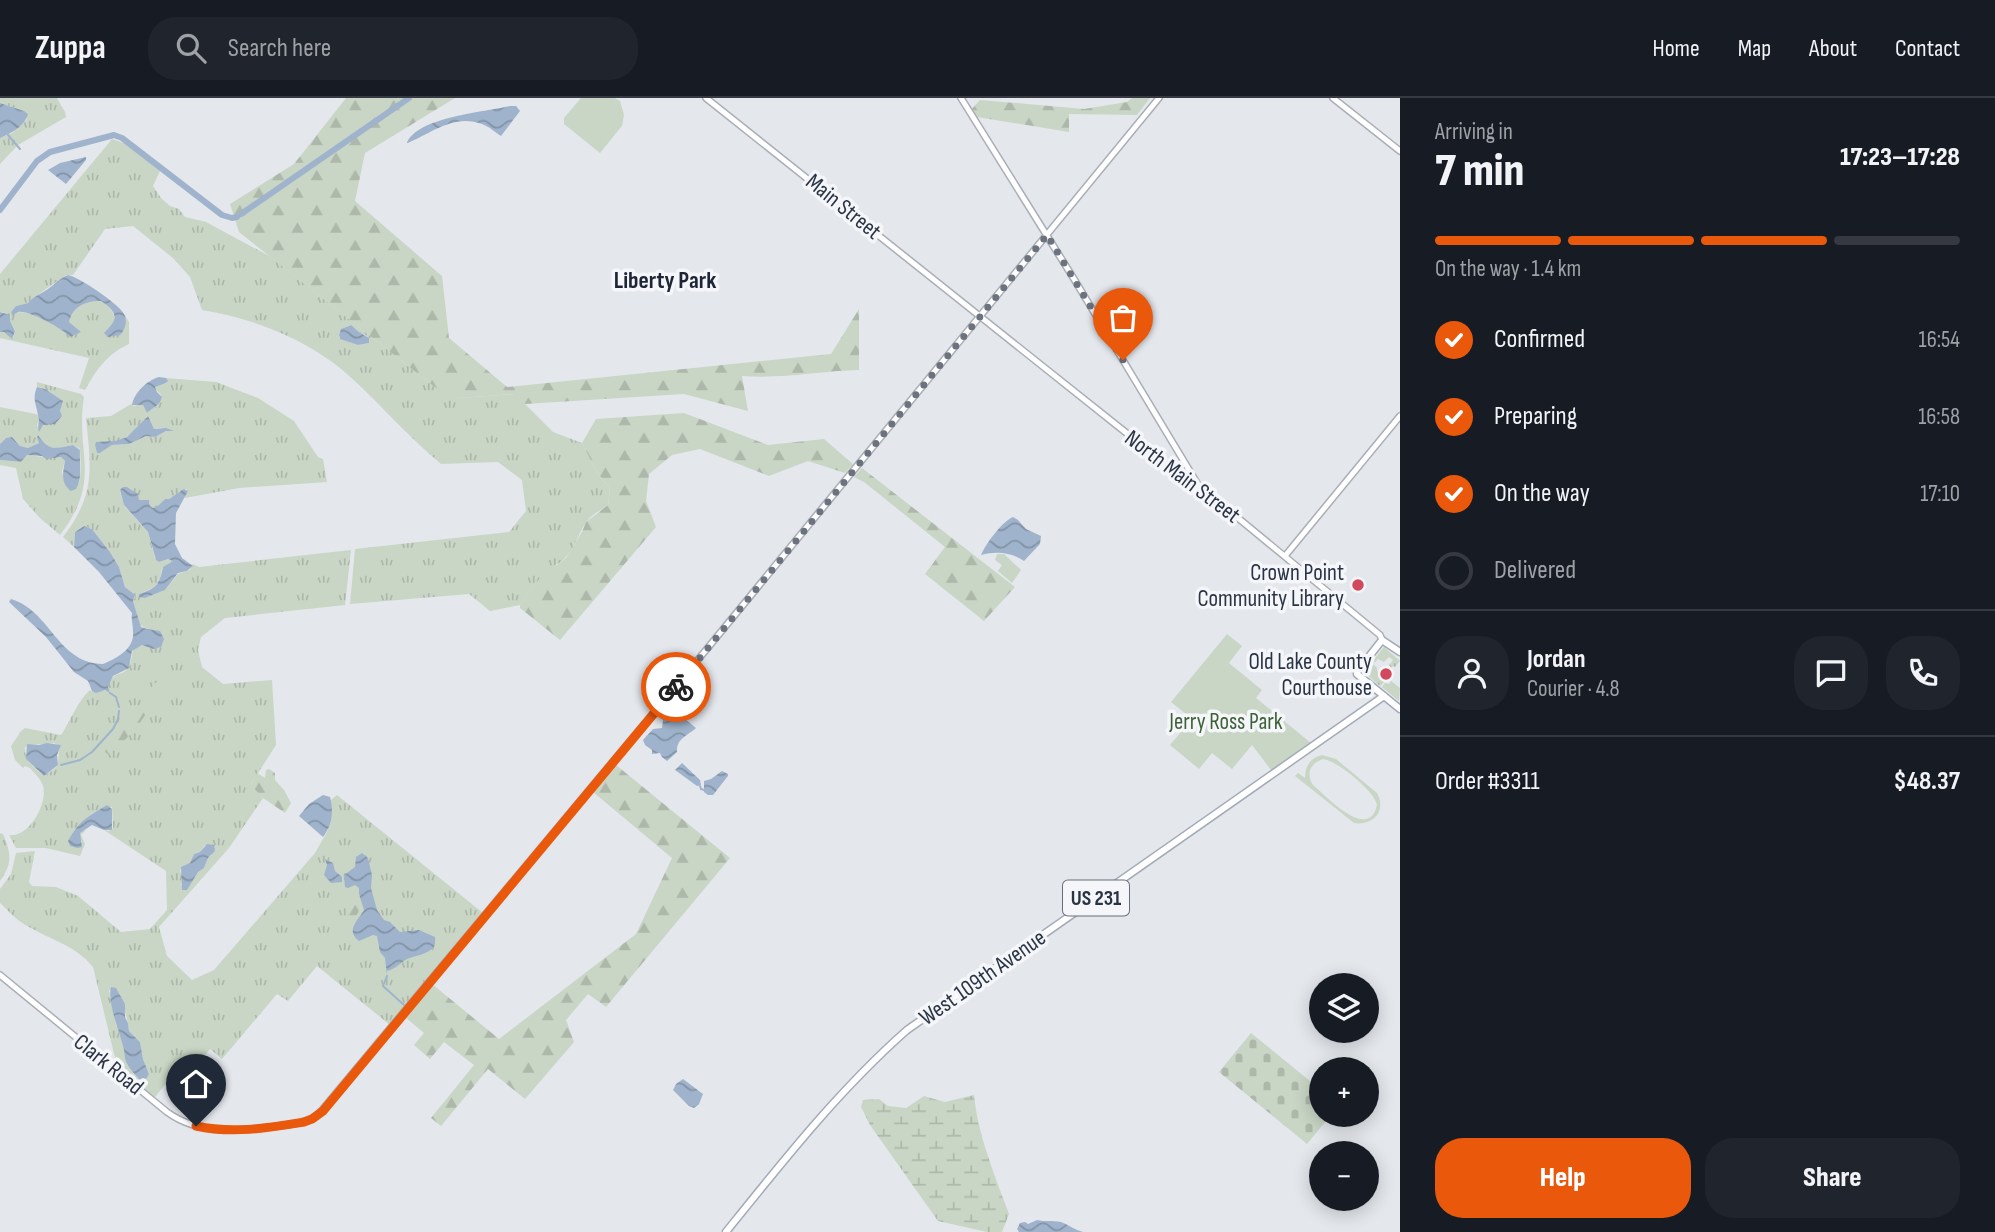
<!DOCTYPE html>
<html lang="en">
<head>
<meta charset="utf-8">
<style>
  body { margin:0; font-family:"Sofia Sans Condensed",sans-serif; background:#20242c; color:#f1f3f6; height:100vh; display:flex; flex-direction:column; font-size:26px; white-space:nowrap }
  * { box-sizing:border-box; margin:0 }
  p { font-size:23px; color:#9ea1a6 }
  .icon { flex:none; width:38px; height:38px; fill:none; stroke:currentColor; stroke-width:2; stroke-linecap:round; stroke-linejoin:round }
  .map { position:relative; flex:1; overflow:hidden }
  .panel { display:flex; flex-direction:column; background:#171b24; width:595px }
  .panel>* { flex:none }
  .buttons { position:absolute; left:1309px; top:875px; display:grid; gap:14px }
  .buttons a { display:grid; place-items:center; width:70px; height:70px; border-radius:50%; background:#171b24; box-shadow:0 4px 18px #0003; font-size:35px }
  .pin { position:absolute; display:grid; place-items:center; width:60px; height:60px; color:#fff; margin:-72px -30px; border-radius:50% 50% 50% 0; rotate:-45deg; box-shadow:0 0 7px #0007 }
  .pin .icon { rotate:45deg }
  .courier { position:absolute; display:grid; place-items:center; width:70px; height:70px; margin:-35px; border:5px solid #ea580c; border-radius:50%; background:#fff; color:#222; box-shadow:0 2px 9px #0007 }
  .headline em { font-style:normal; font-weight:800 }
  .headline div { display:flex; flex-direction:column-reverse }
  .headline { display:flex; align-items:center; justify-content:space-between; height:119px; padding:0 35px }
  h1 { font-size:46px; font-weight:800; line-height:52px }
  .bar { display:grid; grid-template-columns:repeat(4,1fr); gap:10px 7px; align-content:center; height:84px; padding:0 35px }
  .bar i { height:9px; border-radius:5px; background:#363941 }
  .bar .active { background:#ea580c }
  .bar p { grid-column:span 4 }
  .line { display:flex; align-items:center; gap:18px; padding:0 35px; border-top:2px solid #363941 }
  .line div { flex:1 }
  .round { display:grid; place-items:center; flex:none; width:74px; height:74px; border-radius:28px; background:#20242c }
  ol { padding:0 35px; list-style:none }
  li { display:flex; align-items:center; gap:21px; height:77px }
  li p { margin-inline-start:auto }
  li .icon { padding:7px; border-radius:50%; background:#ea580c; color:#fff; stroke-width:4 }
  li:last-child { color:#9ea1a6 }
  li i { width:38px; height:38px; border:4px solid #363941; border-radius:50% }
  .action { display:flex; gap:14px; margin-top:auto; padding:14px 35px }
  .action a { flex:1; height:80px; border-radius:28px; background:#ea580c; color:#fff; font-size:28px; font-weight:800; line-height:80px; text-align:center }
  .action a+a { background:#20242c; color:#f1f3f6 }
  header { display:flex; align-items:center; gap:42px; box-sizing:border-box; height:98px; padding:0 35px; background:#171b24; border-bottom:2px solid #363941 }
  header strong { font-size:33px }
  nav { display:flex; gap:38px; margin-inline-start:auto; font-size:24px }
  .search { width:490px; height:63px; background:#20242c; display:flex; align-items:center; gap:18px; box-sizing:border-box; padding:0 24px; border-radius:28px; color:#9ea1a6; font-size:26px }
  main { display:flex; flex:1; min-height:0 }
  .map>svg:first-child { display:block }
  .grass { fill:url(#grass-tufts); fill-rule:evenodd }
  .forest { fill:url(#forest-firs) }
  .wetland { fill:url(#wetland-marsh) }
  .cemetery { fill:url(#cemetery-stones) }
  .park { fill:#c9d6c5; fill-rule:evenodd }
  .water { fill:url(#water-waves) }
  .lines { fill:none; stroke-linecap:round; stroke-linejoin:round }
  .stream { stroke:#9fb4cc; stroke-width:2 }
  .river { stroke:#9fb4cc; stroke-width:6 }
  .secondary-casing { stroke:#a9aeb7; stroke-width:8 }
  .primary-casing { stroke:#a3abb8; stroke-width:9 }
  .secondary { stroke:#fff; stroke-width:5 }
  .primary { stroke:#fff; stroke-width:6 }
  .done { stroke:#6c737f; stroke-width:7; stroke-dasharray:0 12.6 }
  .route { stroke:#ea580c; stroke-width:9 }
  .poi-dot { fill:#d1495b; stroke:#f4f6f9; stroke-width:2.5 }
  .labels { text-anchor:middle; stroke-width:7; stroke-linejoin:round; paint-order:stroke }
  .shield { fill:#f4f6f9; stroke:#676e7b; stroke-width:2 }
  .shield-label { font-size:21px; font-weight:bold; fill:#2b3445 }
  .street-label { font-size:23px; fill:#2b3445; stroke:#f4f6f9 }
  .poi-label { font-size:23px; fill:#2b3445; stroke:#f4f6f9; text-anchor:end }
  .park-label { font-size:23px; fill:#3f6138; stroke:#f4f6f9 }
  .neighbourhood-label { font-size:24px; font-weight:bold; fill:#1d2536; stroke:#f4f6f9 }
</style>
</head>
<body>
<header>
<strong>Zuppa</strong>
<div class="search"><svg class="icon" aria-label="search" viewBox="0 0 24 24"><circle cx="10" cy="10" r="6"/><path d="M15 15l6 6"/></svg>Search here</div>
<nav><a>Home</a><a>Map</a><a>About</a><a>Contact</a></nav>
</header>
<main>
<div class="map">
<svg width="1400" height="1134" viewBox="0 0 1400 1134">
  <defs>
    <pattern id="grass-tufts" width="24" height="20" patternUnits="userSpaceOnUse" patternTransform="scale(1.75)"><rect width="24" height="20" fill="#c9d6c5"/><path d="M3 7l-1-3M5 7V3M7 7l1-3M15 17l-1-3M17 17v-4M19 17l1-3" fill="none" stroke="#adb8ab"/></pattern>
    <pattern id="forest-firs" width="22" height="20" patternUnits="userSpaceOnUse" patternTransform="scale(1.75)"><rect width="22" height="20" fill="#c9d6c5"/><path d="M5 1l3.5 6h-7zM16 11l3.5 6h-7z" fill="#adb8ab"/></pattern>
    <pattern id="wetland-marsh" width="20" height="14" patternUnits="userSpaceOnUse" patternTransform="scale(1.75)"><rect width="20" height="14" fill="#c9d6c5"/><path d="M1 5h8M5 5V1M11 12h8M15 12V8" fill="none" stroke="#adb8ab"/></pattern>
    <pattern id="cemetery-stones" width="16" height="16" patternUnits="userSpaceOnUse" patternTransform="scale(1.75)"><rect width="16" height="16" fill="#c9d6c5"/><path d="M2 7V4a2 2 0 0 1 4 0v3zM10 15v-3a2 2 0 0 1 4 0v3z" fill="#adb8ab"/></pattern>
    <pattern id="water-waves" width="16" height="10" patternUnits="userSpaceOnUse" patternTransform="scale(1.75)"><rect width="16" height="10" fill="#9fb4cc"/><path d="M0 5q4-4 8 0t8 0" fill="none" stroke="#8293a7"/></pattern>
  </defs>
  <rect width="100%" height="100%" fill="#e4e7ec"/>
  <!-- grass -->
  <path class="grass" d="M0,0h57l8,14 1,5 -48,28 -18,19v-26l12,-5 15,-14 -3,-8 -24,-8z
    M112,41l14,5 34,27 -7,15 8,12 9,8 9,3 6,8 21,5 65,35 161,128 28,13 55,-4 38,38 29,11 14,28 14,18 -2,16c-7,5 -19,11 -23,19 -10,16 -15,39 -36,43l-29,38 -30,6 -21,-17 -119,10 5,-55 154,-17 17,-21 -4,-31 -24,-18 -57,2c-14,-12 -27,-24 -40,-37 -21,-21 -42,-44 -66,-63 -39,-29 -85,-46 -133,-54l-12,-33 -17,-19 -40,-32 -28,3 -32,46c-2,0 -4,0 -6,0 -3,1 -37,25 -39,28l-12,3 -5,6 2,3 4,-3c18,0 37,12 51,22l8,-4 -7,-8c4,-16 17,-21 32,-21 15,10 19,21 3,32l22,-13 -3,-8 6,10v22c-22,10 -32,25 -44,46l-6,-2 10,-30 -89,-20v-6h4l9,6 2,-8 -10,-17 -5,-1v-38zM350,227l9,7 8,4 2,7 -11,2 -19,-7c-1,-8 4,-10 11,-13z
    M166,280l50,4 42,16 36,23 24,36 5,2 4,23 -88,6 -54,10 2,-9h-2l-16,10h-4l-6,7 -6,2 -3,-2v-4l-11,-2c-2,-7 -9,-14 -16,-13l-3,5 5,15 23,25 7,26 4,4 9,-3 5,2 -11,7c-3,19 -7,19 -23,26l6,4 20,-8 13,-16 12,-4 3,-6 6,3 152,-17 -6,55 -120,13 -24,19 -3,13 4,17 21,17 49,-4 4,65 -25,39 12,14 -34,50 -70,79 8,29 25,24 22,-10 101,-117 13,-23 3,-30 6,-5 146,118 -93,112 -73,-59 -29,35 -11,-7 -55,65 -12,-10 -16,20 -10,-7 -30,36 -37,-32 -24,-99c-18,-23 -49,-29 -72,-45 -8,-5 -14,-13 -21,-19v-14l11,-15 5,-21 19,-2 -6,31 3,4 24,1 22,9 43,36 29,-3 17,-19 -1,-39 -62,-41 5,1 4,-3 -1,-21c-24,3 -27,14 -41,29l11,7 -3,-8 2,-4 5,-1 -5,5 4,9 -5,12 -34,-8h-30l-7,-13c20,3 39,-32 34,-49 -2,-7 -9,-13 -13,-18l-5,-2 -2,2 -8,-8 -4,-14 10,-15 4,-3 36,7c10,-15 17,-35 29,-45 6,5 12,-1 18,1l-1,-4c8,-18 13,-9 21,-19 8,-10 -2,-32 25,-19l-6,-20 -7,-4 -7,-24 2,-4 -10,-10 -6,-20 -9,-15 -18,-23 -8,-3 -9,6 -1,15 -11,-10c33,-43 28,-68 23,-119l25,-2 20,-12 3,2 6,-2 3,1 4,8 2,-4 7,-2 6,-7 -1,-5 -6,-7 2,-3 10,-2zM147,318l7,13 7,-1 11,3h-6l-11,6 -9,-1 -17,8 -17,1 -12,8h-3l-2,-8c8,-3 16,-2 22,-4 12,-3 24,-16 30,-25zM54,645l6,3c-2,5 -1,18 -3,20 -2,3 -9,7 -12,10 -6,-3 -14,-12 -19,-17l-1,-12c9,-4 20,-2 29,-4zM205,747l7,10 -4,3 -4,10 -6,3 -11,18 -6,-4 2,-6 -3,-9 10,-7 4,-9 6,-2zM109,892h8c5,12 11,28 12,41l11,11 3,17 6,15 -7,6 -9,-7 -6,-9 -3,-16 -8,-24z
    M37,284l44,12 3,3c-9,58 19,82 -24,138l-20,-17 -17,-19 -7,-31 -16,-3v-5l21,2 6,-7 26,3 8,-1 4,4 -3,10 2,9 15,3 2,-12 -1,-22 -7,-4c-13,3 -26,7 -33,-7h-3l2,5 -11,5 -8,-2 -8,-9 -6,1 -6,6v-37l36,7 3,2 -2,11 23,-16 1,-5 -16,-17 -8,-2z
    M1384,549l16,14 -5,6 -2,-1 -2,2 -2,-3 4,-5 -4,-3 -5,5 -6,-3 -5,5 4,4v3l8,4 -2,4 1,3 -4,4 -16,-14z
    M1391,583l9,7 -1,13 -17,-14 3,-4 4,1z
    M0,735l3,1c8,18 10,30 -3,47z"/>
  <!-- forest -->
  <path class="forest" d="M346,0h109l-90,55 -10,48 87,75 7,62 58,49 324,-33 28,-45v61c-39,1 -78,9 -117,6l6,35 -64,-17 -159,10 -11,-10 -54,4 -14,-4 -14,-9 -193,-153 -9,-28 64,-40z
    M1132,0h18l-13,17 -68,-1v18l-92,-15 -6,-7 9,-10 104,9 43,-7z
    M684,315l84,32 56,-6 29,25 -8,9 -37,-12 -39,15 -69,-27 -28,6 -23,19 -3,27 10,26 -96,113 -40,-32v-3l29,-39 8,-1 9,-7 16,-26 4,-10 22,-17 2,-16 -14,-18 -14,-28 14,-24z
    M862,370l153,119 -31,34 -59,-47 20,-27 -81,-65 -10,-5z
    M168,572l6,3c0,1 -2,10 -2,11 -3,5 -9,8 -12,12 -16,17 -24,39 -45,51l-3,-1 -3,9 -4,-3 2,-6 -2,-4 3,-3 2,1 2,-2 1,5 3,-1 -1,-9 28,-32 7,-12z
    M616,667l114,93 -124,149 -18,-13 -22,26 8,22 -49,57 -37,-30 -47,57 -10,-8 43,-53 -30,-23 -14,17 -16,-14 10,-12 -20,-17 28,-32 67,55 137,-105 36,-76 -79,-66z
    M269,671l6,4v7l9,10 7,13 -6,10 -22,-15 -12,-13 6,-12 8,5 1,-8z
    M355,799l4,3c1,7 1,13 -5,17l-6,-2 -4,-11z"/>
  <!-- wetland -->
  <path class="wetland" d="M974,997c4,41 21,81 35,119l-7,18h-15l-49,-11 -68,-96 -9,-18 2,-7 16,-1 9,7 18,2 18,-12 21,6z"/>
  <!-- cemetery -->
  <path class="cemetery" d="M1251,935l70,57v25h10l-24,29 -88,-72z"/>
  <!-- park -->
  <path class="park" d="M581,0h34l5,3 4,14 -2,11 -22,27 -36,-29v-6z
    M997,456h7l17,16 -9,13 -14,-12 4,-6 -7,-5z
    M1227,536l15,12 -13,17 33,27 -6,8 55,45 -40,27 -19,-25 -20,24 -20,-16 -13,16 -29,-24 22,-26 -21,-17z
    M1322,657l14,4 41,34c10,18 -4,33 -23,30l-59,-47 3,-3 7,5c0,-12 5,-20 17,-23zM1323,661c13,1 52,32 54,46 -8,37 -50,-8 -64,-20 -7,-11 -3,-22 10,-26z"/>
  <!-- water -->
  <path class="water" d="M0,5l24,8 4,3c-3,12 -18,20 -28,24z
    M510,8h6l4,5 -19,25c-6,-4 -13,-10 -19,-12 -29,-11 -51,10 -75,19 10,-26 78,-31 103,-37z
    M86,59v3l-20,24 -18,-14 12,-7z
    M68,177c11,2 51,29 56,39 4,7 1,16 -4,21l-12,2 -4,-4c14,-13 15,-20 -3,-32 -15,0 -28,5 -32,21l12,10 -11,5c-6,-8 -43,-28 -52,-25 -2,1 -4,2 -5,4l-2,-4 5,-6 12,-3c6,-7 13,-9 20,-14 7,-5 12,-11 20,-14z
    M0,214l10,3v6l5,10 -3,8 -8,-7h-4z
    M351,227l8,7 10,6v5l-11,2 -18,-6 -1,-4 2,-6z
    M159,279l7,1 2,3 -2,2 -11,4 2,5 5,5c-1,9 -11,11 -15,16l-4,-8h-11c2,-12 14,-24 27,-28z
    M37,289l8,2 18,12 -3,10 2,5 -7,8 -12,1 -4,7c-2,-6 1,-11 -1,-17 -2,-12 -6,-16 -1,-28z
    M148,318l6,13 12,-1 8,3h-8l-11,6 -9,-1 -17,8 -17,1 -12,8h-3l-2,-8 1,-3 19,-1 12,-4z
    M38,337c10,16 17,14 35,10l7,5c-1,13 3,27 -4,39l-5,2c-11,-8 -8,-19 -6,-30l-4,-4 -14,2 -5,-3 -15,-1 -6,7 -21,-2v-16l6,-6 6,-1 8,9 8,2 11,-5 -2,-5z
    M127,389l11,7 1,6h10l1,6 3,2 6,-3 6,-6h4l15,-10 4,2 -12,22 -1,31 7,14 11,8 -6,5 -9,2 -13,17 -20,8 -6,-1v-3c17,-6 20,-8 24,-27l10,-6 -5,-2 -9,3 -3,-2 -8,-28 -24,-27 -4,-15 3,-3z
    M1013,419l5,3 8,9 15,7 -1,8 -16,17c-13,-9 -28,-10 -43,-6 5,-12 21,-33 32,-38z
    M84,428l8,3 18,23 9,15 6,20 10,8 -2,6 8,26 6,2 13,2 4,8 -3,8 -8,2 -11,-4 -10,6 -3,17 -16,8 -5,11 2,6 -5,-3 -9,3 -4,-2 -4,-10 -14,-9 -28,-35 -37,-35 2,-3c40,12 46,64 92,65 14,-6 32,-15 30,-33 0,-7 -2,-11 -1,-18l-33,-41 -25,-25 1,-15z
    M668,609h4c8,10 15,13 24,21 -9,8 -20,11 -19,24l-10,9 -5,-4 -2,-4 -8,1v-4l-7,-5 -2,-5 10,-11 9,-1 1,-8 -1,-1z
    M47,645l14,2 -4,10 1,10 -14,11 -18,-17 1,-15 12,1z
    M682,665l18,17 1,5 -4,1 -22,-16z
    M722,673l6,3v2l-15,19h-5l-4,-3v-11l7,-2z
    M323,697l7,2c4,15 2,28 -7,40l-24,-21 10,-12z
    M107,707l5,4v21h-8l-12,-5 -12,8 2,14 -4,1 -8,-2 -2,-5c11,-20 20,-25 39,-36z
    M207,746l7,1 1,6 -7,7 -4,10 -6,4 -11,18h-5l-1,-23 9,-4 4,-9 6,-2z
    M362,755l6,5 4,17 -1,13 6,22 7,10 6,2 10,10 19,-2 16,7c0,4 1,7 -2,11 -5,6 -19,8 -26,11 -7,4 -11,10 -20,12v5l-2,-18 -5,-6 -3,-16 -4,-1 -14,6c-14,-10 -1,-21 5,-31l-5,-16v-6l-4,-3 -7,3 -3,-1 -1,-12 11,-8 1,-10z
    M325,761l8,4 2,8 7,6v5l-11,1 -7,-8 3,-10z
    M111,889l5,1 9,16v13l3,6 1,8 11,11 3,17 6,15 -3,5h-7c-5,-5 -10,-11 -13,-17 -2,-5 -1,-11 -3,-16 -4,-15 -16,-45 -12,-59z
    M683,981l20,15 -4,10 -5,4 -5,-2 -16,-16 3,-6z
    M1037,1122c8,2 16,0 24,2 8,3 14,8 22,10h-64l-2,-3 3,-6 5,-1 3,2z"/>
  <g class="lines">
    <!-- stream -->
    <path class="stream" d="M8,37l12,14
      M110,595l6,4 3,10
      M61,667l19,-5 12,-8 21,-23 5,-10 1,-8
      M700,688l1,3 3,1
      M387,878l-4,10 21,19
      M411,912l13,-15"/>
    <!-- river -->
    <path class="river" d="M0,112l37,-49 13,-9 64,-17 8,3 100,77 10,3 5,-1
      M241,116l168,-116"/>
    <defs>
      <path id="secondary" d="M706,0l433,345 31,25 28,17 182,150 2,5
        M961,0l113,181 123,204
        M1333,0l67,53
        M1285,458l115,-140
        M0,877l167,137c33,24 74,19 112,14 13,-2 26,-3 38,-10l389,-466 453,-552"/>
      <path id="primary" d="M1400,611l-43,-35v-2l25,-32 18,12
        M726,1134c57,-71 113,-142 181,-202l477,-334"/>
    </defs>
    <!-- secondary casing -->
    <use href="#secondary" class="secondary-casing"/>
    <!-- primary casing -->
    <use href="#primary" class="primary-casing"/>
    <!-- secondary -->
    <use href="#secondary" class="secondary"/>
    <!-- primary -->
    <use href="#primary" class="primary"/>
  </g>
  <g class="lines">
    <!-- done -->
    <path class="done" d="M676,589l371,-452 76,125"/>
    <!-- route -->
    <path class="route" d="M196,1028c37,8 71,2 108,-4l8,-3 11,-8 353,-424"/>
  </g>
  <!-- markers -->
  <g class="poi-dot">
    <circle cx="1358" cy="487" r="7"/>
    <circle cx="1386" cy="576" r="7"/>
  </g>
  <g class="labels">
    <!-- shield labels -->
    <rect class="shield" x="1063" y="782.5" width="66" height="35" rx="5"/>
    <g class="shield-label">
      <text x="1096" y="807">US 231</text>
    </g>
    <!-- street labels -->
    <g class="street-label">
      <text transform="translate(844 108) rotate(39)" y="8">Main Street</text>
      <text transform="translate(1183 378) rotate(37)" y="8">North Main Street</text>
      <text transform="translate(982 879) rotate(-35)" y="8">West 109th Avenue</text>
      <text transform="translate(109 966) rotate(39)" y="8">Clark Road</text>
    </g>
    <!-- poi labels -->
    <g class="poi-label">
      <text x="1344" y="482">Crown Point<tspan x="1344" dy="26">Community Library</tspan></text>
      <text x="1372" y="571">Old Lake County<tspan x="1372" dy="26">Courthouse</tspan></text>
    </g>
    <!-- park labels -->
    <g class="park-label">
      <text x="1226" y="631">Jerry Ross Park</text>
    </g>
    <!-- neighbourhood labels -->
    <g class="neighbourhood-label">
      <text x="665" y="190">Liberty Park</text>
    </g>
  </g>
</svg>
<div class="buttons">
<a><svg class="icon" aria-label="layers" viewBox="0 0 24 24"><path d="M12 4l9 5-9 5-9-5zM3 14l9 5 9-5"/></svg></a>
<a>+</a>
<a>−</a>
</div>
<div class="pin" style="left:1123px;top:262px;background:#ea580c"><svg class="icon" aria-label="bag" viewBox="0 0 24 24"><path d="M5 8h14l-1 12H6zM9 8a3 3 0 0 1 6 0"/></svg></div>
<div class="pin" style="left:196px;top:1028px;background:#1f2937"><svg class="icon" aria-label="home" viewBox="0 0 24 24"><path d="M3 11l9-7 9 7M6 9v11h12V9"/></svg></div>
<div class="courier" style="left:676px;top:589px"><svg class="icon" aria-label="bike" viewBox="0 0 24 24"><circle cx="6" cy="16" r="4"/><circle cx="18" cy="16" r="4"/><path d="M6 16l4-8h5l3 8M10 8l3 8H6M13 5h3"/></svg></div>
</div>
<section class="panel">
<div class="headline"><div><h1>7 min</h1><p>Arriving in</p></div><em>17:23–17:28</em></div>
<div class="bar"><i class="active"></i><i class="active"></i><i class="active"></i><i></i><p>On the way · 1.4 km</p></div>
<ol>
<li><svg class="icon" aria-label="check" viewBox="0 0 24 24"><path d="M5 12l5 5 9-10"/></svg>Confirmed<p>16:54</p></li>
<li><svg class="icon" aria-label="check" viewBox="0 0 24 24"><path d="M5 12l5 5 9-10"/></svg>Preparing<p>16:58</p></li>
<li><svg class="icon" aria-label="check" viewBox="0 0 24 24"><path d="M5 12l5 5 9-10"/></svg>On the way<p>17:10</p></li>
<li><i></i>Delivered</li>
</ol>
<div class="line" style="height:126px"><a class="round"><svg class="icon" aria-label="person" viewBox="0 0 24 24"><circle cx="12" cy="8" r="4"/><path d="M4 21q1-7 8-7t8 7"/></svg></a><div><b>Jordan</b><p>Courier · 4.8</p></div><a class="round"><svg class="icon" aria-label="chat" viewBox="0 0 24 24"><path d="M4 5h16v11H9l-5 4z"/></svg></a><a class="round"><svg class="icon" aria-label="phone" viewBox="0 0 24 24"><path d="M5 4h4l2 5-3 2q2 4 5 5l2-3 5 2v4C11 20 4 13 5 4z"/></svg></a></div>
<div class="line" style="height:91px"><div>Order #3311</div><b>$48.37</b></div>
<div class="action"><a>Help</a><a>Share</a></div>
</section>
</main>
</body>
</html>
